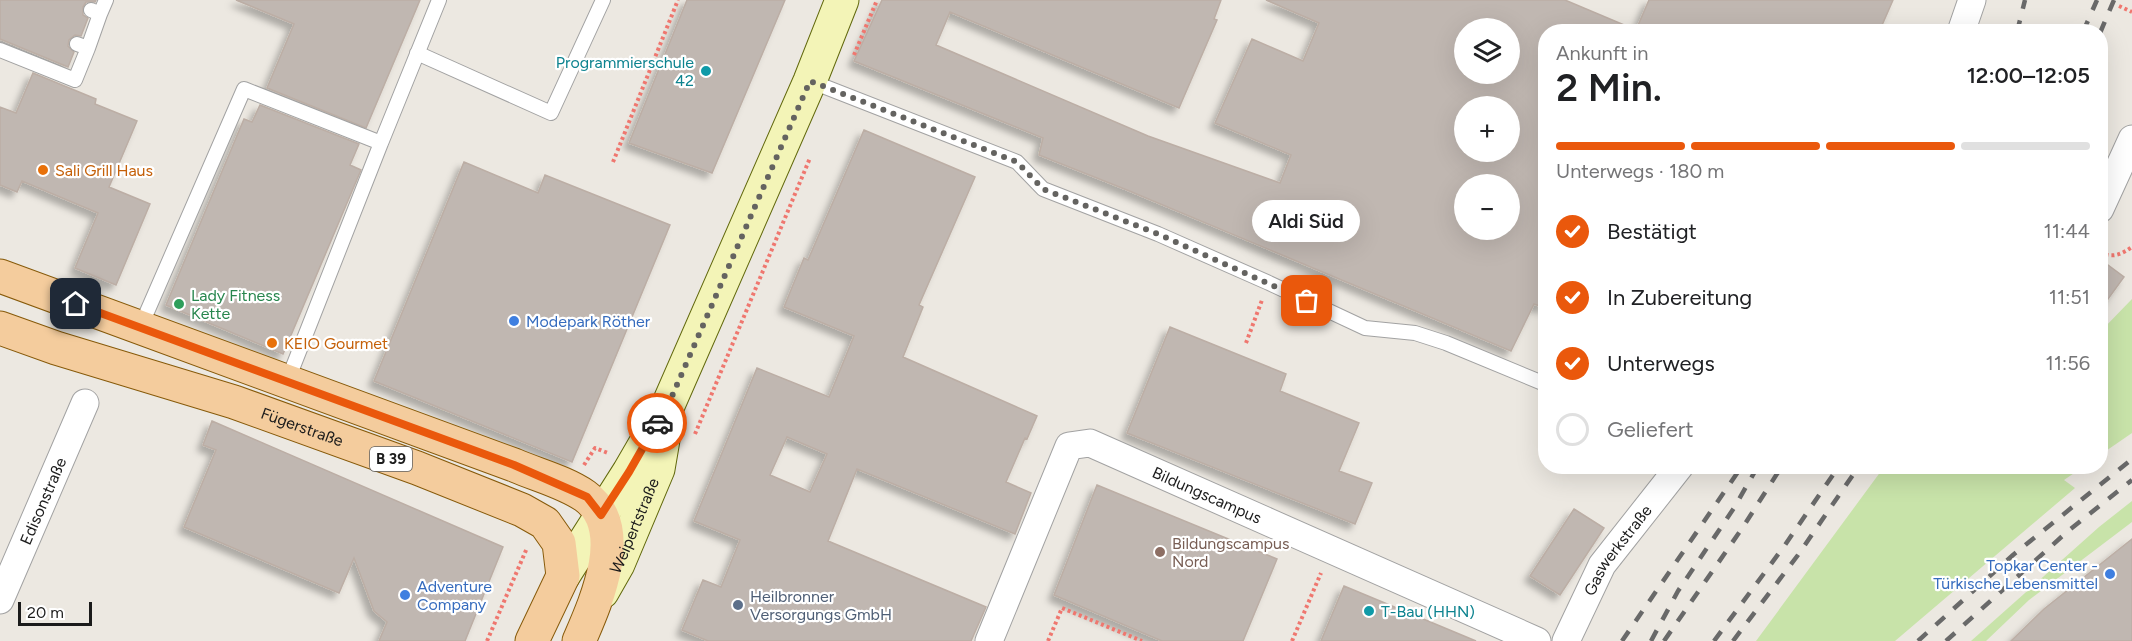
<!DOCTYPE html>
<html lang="de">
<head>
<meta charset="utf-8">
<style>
  body { margin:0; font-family:Figtree,sans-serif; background:#f6f6f6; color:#202124; height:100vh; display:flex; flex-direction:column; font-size:22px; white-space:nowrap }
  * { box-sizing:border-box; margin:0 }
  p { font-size:20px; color:#757577 }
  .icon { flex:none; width:33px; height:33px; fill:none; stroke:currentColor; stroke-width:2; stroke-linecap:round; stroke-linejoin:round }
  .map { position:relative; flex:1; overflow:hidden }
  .details { position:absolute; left:1538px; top:24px; width:570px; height:450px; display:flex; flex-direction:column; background:#fff; border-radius:24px; box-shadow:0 6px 24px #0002 }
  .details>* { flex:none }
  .buttons { position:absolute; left:1454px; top:18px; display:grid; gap:12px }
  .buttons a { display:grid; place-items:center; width:66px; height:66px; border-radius:50%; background:#fff; box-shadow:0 6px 24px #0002; font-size:30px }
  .scale { position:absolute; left:18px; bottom:15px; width:74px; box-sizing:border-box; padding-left:6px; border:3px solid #1b1b1b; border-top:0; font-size:16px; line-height:21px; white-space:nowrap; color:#1b1b1b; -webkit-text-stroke:4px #fff; paint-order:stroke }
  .pin { position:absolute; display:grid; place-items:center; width:51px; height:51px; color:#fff; margin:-26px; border-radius:12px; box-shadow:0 3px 9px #0006 }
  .courier { position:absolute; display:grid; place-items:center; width:60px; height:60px; margin:-30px; border:4px solid #ea580c; border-radius:50%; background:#fff; color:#222; box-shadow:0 2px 8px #0007 }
  .bubble { position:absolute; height:42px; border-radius:21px; background:#fff; box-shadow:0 6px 24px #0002; font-size:20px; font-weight:600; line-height:42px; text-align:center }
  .overview em { font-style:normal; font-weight:600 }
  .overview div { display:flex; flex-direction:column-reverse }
  .overview { display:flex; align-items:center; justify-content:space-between; height:102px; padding:0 18px }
  h1 { font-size:39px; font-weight:600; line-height:45px }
  .bar { display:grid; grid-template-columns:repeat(4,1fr); gap:9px 6px; align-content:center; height:72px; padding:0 18px }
  .bar i { height:8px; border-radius:4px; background:#e0e0e0 }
  .bar .current { background:#ea580c }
  .bar p { grid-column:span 4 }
  ol { padding:0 18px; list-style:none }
  li { display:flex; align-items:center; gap:18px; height:66px }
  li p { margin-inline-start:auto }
  li .icon { padding:6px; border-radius:50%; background:#ea580c; color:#fff; stroke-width:4 }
  li:last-child { color:#757577 }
  li i { width:33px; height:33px; border:3px solid #e0e0e0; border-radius:50% }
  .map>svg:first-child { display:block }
  .grass { fill:#c8e3a9 }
  .building { fill:#c0b7b1; stroke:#bcaea5; stroke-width:1.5; fill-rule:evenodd; filter:url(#shadow) }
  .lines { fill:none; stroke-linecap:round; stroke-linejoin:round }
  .lane-casing { stroke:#a2a2a2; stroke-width:16 }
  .street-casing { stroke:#a2a2a2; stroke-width:29 }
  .secondary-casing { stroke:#61680c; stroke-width:35 }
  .primary-casing { stroke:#875a0a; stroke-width:35 }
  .path { stroke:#ef776f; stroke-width:4; stroke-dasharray:3 3; stroke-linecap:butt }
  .lane { stroke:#fff; stroke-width:14 }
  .street { stroke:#fff; stroke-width:27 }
  .secondary { stroke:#f3f4b7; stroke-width:33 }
  .primary { stroke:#f4cc9d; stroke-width:33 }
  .rail { stroke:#696969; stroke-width:4.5; stroke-dasharray:12 12; stroke-linecap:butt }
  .done { stroke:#646360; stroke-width:6; stroke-dasharray:0 10.8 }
  .route { stroke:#ea580c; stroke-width:8 }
  .culture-dot { fill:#0f9aa8; stroke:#fff; stroke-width:2 }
  .food-dot { fill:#e8710a; stroke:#fff; stroke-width:2 }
  .leisure-dot { fill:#2e9e5b; stroke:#fff; stroke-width:2 }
  .shop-dot { fill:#3f7fe0; stroke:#fff; stroke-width:2 }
  .education-dot { fill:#8d6e63; stroke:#fff; stroke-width:2 }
  .service-dot { fill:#5c6f8a; stroke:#fff; stroke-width:2 }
  .labels { text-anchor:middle; stroke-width:4.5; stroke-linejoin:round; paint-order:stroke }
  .shield { fill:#fff; stroke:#5f5f5f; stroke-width:1.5 }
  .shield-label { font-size:15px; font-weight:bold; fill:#1b1b1b }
  .culture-label { font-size:16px; fill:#0d838f; stroke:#fff; text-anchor:end }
  .food-label { font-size:16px; fill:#c56008; stroke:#fff; text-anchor:start }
  .leisure-label { font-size:16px; fill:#27864d; stroke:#fff; text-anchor:start }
  .shop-label { font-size:16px; fill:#366cbe; stroke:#fff; text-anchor:start }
  .street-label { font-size:16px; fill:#1b1b1b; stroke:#fff }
  .education-label { font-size:16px; fill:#785e54; stroke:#fff; text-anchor:start }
  .service-label { font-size:16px; fill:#4e5e75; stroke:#fff; text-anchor:start }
</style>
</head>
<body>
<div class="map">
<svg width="2132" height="641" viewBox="0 0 2132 641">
  <defs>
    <filter id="shadow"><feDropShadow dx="-5.5" dy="5.5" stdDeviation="3" flood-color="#0004"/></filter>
  </defs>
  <rect width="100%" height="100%" fill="#ece8e1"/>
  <!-- grass -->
  <path class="grass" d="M2132,299v134l-32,22v-123z
    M1884,467h199l-19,13 11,8 -180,153h-139z
    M2132,501v21l-103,78 -43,41h-15l128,-114z"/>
  <!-- building -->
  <path class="building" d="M0,0h96l-1,2h-9l-3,5v8l5,3 -7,18 -6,-1 -6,5 -1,6 6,6 -6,15 -68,-28z
    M236,0h184l-54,128 -99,-40 27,-64z
    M687,0h98l-73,173 -83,-30z
    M882,0h339l-7,19 3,1 -38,88 -229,-96 -14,33 212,91 132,47 11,-28 -76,-32 37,-84 51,22 16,-38 -53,-23h299l71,30 13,-30h244l-14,32h-334v276l-11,-4 -23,47 -384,-161 -88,-35 4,-17 -189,-77zM1464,28h45v46h-45zM1464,106h45v46h-45zM1464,184h45v46h-45z
    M33,73l63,26 -1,5 42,17 -28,66 41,17 -34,81 -41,-17 23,-55 -76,-32 -5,11 -17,-7v-78l16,6z
    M260,105l99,39 -9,21 11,5 -78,184 -117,-49 78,-186 8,3z
    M864,130l111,47 -56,128 4,2 -20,50 134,59 -10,23 -2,-1 -19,44 25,11 -16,41 -158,-65 -29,72 158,66 -15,34h-263l-26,-11 21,-50 18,7 19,-47 -46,-19 63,-153 72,29 25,-61 -70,-29 20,-49 4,2zM787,437l40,17 -17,38 -40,-17z
    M464,162l74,31 7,-18 125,50 -98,237 -198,-81z
    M2100,259l24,18 -24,33z
    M1170,327l116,47 -6,17 79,32 -20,48 33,12 -17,41 -228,-91z
    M212,421l291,126 -38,94h-86l8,-19 -13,-11 -20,-53 -15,35 -155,-66 32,-77 -13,-5z
    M1097,485l180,74 -34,82h-81l-108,-46z
    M1574,509l30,19 -44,67 -30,-19z
    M2132,539v102h-121l33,-32z
    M1344,586l132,55h-155z"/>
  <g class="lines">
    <defs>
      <path id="lane" d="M91,10l9,4 6,-14
        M88,48l12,-34
        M0,50l75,30 13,-32 -11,-4
        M417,53l134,60 52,-113
        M810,81l207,81 26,27 115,45 111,49 96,45 50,5 31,10 99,41
        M381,143l58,-143
        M140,328l104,-239 137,54 -94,239"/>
      <g id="street">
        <path d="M1961,32l11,-32"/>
        <path d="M2100,209l32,-70"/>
        <path id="s1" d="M0,600l85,-197"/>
        <path id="s2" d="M989,641l80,-195 21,-3 447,198"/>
        <path id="s3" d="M1566,641l36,-76 78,-99"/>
      </g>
      <g id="secondary">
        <path d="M563,576l66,-104 40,-69 141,-322 32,-81"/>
        <path id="s4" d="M602,592l16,-28 40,-95 8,-47"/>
      </g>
      <g id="primary">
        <path d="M0,276l514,189c23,10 51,17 71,31 45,32 10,108 -6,145"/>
        <path id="s5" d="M0,328l56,20 178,54 183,66 105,42 23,13 14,20 4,33 -31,65"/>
      </g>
    </defs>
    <!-- lane casing -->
    <use href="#lane" class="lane-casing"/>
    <!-- street casing -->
    <use href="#street" class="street-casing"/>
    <!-- secondary casing -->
    <use href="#secondary" class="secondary-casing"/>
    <!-- primary casing -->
    <use href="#primary" class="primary-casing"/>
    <!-- path -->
    <path class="path" d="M2119,6l13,6
      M854,55l23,-55
      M613,162l65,-162
      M2100,252c12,7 22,2 32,-5
      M1246,343l16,-43
      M695,434l115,-276
      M584,465l11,-17 13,5
      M487,641l40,-93
      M1048,641l14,-33 80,33
      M1292,641l29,-68"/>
    <!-- lane -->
    <use href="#lane" class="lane"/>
    <!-- street -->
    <use href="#street" class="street"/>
    <!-- secondary -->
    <use href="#secondary" class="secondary"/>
    <!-- primary -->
    <use href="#primary" class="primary"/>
    <!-- rail -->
    <path class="rail" d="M2017,32l8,-32
      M2083,32l14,-32
      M2100,33l14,-33
      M1622,641l120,-175
      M1651,641l27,-50 56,-83 24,-42
      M1664,641l79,-114 39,-61
      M1714,641l71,-96 54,-79
      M1733,641l65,-86 61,-89
      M1918,641l95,-86 119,-96
      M1946,641l122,-110 64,-51"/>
  </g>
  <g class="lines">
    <!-- done -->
    <path class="done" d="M657,423l12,-20 141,-322 207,81 26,27 115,45 149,67"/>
    <!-- route -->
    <path class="route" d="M76,304l438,161 73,32 14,18 28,-43 28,-49"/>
  </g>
  <!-- markers -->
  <g class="culture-dot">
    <circle cx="706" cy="71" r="6"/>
    <circle cx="1369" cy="611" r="6"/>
  </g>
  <g class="food-dot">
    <circle cx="43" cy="170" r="6"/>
    <circle cx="272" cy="343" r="6"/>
  </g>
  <circle class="leisure-dot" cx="179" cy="304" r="6"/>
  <g class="shop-dot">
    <circle cx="514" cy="321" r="6"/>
    <circle cx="2110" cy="574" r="6"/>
    <circle cx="405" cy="595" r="6"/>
  </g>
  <circle class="education-dot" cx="1160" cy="552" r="6"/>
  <circle class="service-dot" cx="738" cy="605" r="6"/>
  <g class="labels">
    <!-- shield labels -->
    <rect class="shield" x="370" y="447" width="42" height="24" rx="4.5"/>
    <g class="shield-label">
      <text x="391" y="464">B 39</text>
    </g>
    <!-- culture labels -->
    <g class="culture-label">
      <text x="694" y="68">Programmierschule<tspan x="694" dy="18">42</tspan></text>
      <text x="1381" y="617" text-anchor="start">T-Bau (HHN)</text>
    </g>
    <!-- food labels -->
    <g class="food-label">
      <text x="55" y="176">Sali Grill Haus</text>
      <text x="284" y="349">KEIO Gourmet</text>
    </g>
    <!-- leisure labels -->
    <g class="leisure-label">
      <text x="191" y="301">Lady Fitness<tspan x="191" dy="18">Kette</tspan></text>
    </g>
    <!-- shop labels -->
    <g class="shop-label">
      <text x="526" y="327">Modepark Röther</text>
      <text x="2098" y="571" text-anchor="end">Topkar Center -<tspan x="2098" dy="18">Türkische Lebensmittel</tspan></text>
      <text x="417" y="592">Adventure<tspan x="417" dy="18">Company</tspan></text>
    </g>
    <!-- street labels -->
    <g class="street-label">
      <text dy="6" stroke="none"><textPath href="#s5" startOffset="318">Fügerstraße</textPath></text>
      <text dy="6" stroke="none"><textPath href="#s2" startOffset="360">Bildungscampus</textPath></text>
      <text dy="6" stroke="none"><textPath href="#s1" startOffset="108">Edisonstraße</textPath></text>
      <text dy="6" stroke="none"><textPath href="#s4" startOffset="74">Weipertstraße</textPath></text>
      <text dy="6" stroke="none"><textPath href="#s3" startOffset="105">Gaswerkstraße</textPath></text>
    </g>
    <!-- education labels -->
    <g class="education-label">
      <text x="1172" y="549">Bildungscampus<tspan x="1172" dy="18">Nord</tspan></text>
    </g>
    <!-- service labels -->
    <g class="service-label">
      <text x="750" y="602">Heilbronner<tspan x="750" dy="18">Versorgungs GmbH</tspan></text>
    </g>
  </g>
</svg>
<div class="buttons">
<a><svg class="icon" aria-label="layers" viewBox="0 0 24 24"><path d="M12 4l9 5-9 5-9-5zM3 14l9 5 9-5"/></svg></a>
<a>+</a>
<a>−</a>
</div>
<div class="scale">20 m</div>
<div class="pin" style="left:1307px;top:301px;background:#ea580c"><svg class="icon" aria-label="bag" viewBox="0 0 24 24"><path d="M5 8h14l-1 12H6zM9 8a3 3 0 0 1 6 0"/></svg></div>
<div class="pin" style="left:76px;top:304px;background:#1f2937"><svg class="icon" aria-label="home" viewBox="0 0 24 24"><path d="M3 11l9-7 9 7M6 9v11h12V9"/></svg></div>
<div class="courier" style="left:657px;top:423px"><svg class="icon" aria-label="car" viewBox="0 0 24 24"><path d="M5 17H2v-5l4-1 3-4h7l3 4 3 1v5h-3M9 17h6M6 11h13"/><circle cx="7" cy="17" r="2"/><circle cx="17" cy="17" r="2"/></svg></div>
<div class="bubble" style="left:1252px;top:200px;width:108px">Aldi Süd</div>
<section class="details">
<div class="overview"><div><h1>2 Min.</h1><p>Ankunft in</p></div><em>12:00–12:05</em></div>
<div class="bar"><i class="current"></i><i class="current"></i><i class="current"></i><i></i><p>Unterwegs · 180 m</p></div>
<ol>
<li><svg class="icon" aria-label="check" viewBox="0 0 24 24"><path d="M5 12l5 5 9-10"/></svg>Bestätigt<p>11:44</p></li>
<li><svg class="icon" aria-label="check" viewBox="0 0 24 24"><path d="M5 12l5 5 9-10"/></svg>In Zubereitung<p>11:51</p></li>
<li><svg class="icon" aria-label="check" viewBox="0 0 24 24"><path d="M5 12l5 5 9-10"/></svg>Unterwegs<p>11:56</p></li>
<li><i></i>Geliefert</li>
</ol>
</section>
</div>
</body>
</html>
